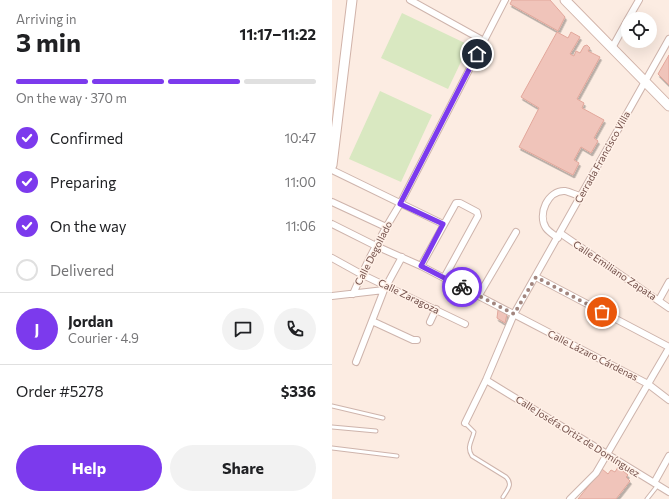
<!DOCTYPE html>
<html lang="en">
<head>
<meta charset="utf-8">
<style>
  body { margin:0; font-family:Commissioner,sans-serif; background:#f2f2f2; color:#202124; height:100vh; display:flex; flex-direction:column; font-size:15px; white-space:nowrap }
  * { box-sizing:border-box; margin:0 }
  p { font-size:13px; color:#757577 }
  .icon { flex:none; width:22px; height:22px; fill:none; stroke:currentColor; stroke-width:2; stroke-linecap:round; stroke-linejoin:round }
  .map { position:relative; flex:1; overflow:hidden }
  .panel { display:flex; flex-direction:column; background:#fff; width:332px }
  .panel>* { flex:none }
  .fabs { position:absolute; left:289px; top:12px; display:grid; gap:8px }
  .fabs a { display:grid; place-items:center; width:36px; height:36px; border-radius:50%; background:#fff; box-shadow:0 4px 16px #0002; font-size:20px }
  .pin { position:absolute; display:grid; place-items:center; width:34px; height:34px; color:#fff; margin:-17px; border:2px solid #fff; border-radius:50%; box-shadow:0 1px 4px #0007 }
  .courier { position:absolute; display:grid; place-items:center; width:40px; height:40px; margin:-20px; border:3px solid #7c3aed; border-radius:50%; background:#fff; color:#222; box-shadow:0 1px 5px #0007 }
  .summary em { font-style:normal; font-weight:700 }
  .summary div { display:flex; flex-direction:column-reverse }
  .summary { display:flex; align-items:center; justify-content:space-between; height:68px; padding:0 16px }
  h1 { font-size:26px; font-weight:700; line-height:30px }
  .bar { display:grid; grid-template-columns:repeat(4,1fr); gap:6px 4px; align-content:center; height:48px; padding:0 16px }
  .bar i { height:5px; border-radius:3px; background:#e0e0e0 }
  .bar .active { background:#7c3aed }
  .bar p { grid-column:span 4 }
  .line { display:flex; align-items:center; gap:10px; padding:0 16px; border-top:1px solid #e0e0e0 }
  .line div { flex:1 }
  .round { display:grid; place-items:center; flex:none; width:42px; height:42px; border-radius:21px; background:#f2f2f2 }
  ol { padding:0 16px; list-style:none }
  li { display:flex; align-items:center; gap:12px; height:44px }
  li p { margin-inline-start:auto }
  li .icon { padding:4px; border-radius:50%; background:#7c3aed; color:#fff; stroke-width:4 }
  li:last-child { color:#757577 }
  li i { width:22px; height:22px; border:2px solid #e0e0e0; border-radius:50% }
  .action { display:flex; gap:8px; margin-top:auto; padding:8px 16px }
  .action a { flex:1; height:46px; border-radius:24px; background:#7c3aed; color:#fff; font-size:16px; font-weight:700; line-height:46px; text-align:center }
  .action a+a { background:#f2f2f2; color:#202124 }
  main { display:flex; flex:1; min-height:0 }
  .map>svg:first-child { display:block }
  .park { fill:#d9e8c1 }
  .building { fill:#f0c4ba; stroke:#e2a79b; filter:url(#shadow) }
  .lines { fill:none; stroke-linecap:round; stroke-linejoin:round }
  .lane-casing { stroke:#ceb4ac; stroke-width:5 }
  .street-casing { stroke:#ceb4ac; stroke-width:8 }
  .secondary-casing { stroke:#d1b3a9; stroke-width:11 }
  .lane { stroke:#fff; stroke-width:3 }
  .street { stroke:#fff; stroke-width:6 }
  .secondary { stroke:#fff; stroke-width:9 }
  .done { stroke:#a2867f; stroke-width:4; stroke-dasharray:0 7.2 }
  .route { stroke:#7c3aed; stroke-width:5 }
  .labels { text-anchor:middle; stroke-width:3; stroke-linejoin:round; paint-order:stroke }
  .street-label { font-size:10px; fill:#724f49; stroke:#fff1e8 }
</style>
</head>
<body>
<main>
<section class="panel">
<div class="summary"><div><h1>3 min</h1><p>Arriving in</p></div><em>11:17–11:22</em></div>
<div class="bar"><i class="active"></i><i class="active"></i><i class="active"></i><i></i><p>On the way · 370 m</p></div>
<ol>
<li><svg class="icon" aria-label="check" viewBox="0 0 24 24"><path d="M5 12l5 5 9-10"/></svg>Confirmed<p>10:47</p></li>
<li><svg class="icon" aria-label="check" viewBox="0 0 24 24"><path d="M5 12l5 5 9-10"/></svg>Preparing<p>11:00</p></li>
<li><svg class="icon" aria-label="check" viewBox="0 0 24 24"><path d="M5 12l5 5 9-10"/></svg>On the way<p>11:06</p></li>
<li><i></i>Delivered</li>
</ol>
<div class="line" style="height:72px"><b class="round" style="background:#7c3aed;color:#fff">J</b><div><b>Jordan</b><p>Courier · 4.9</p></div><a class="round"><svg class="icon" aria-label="chat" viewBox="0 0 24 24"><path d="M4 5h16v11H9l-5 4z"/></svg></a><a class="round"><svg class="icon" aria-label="phone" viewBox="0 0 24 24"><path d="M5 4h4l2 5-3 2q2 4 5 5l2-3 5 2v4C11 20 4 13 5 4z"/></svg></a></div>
<div class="line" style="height:52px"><div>Order #5278</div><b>$336</b></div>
<div class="action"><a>Help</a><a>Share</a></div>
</section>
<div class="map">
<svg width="337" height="499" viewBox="0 0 337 499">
  <defs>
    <filter id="shadow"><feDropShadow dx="1.5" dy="3" stdDeviation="0" flood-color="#0004"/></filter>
  </defs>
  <rect width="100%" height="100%" fill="#fcece2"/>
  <!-- park -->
  <path class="park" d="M70,13l67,32 -21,44 -67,-31z
    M48,91l52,24 -31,67 -52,-23z"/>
  <!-- building -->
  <path class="building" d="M180,0h38l15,17 -7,14 -48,-27z
    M225,32l11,6 3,-6 9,5 -10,17 4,2 2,-5 4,2 4,-7 3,-1 3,3 -2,3 12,6 -23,42 7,4 -2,5 22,12 -10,18 4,3 -7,12 -10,-6 -7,13 5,3 -6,12 -54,-28 20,-39 -18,-11z
    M337,55v30l-11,-11z
    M166,310l9,4 -2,9 -8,-5z
    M286,467l10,8 -2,2 4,4 -14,18h-38l24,-30 6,5 3,-4 4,2z"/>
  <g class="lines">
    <defs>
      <path id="lane" d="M0,406l51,12
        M133,423l9,9c-2,9 -8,15 -2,24l34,21c7,7 2,12 -3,20
        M0,427l44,4
        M0,448l65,8
        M315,499l11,-14"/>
      <path id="street" d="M78,0l74,41
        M296,19l11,-19
        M280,48l16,-29
        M0,170l111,54
        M0,202l54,25
        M0,224l44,22 45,20 227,118 21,16
        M228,233l109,75
        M226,238c-4,-3 -9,-6 -12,-10 -9,-14 2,-38 19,-37 5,1 11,4 15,5
        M0,258l29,16 104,50
        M89,266l35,-63h4l17,9 1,4 -34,62
        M204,277l133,70
        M21,294c13,-31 29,-61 47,-90l105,-204
        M147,295l37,-63
        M0,296l52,-6
        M327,300l10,-18
        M40,321l41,19h4
        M98,322l6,-13
        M24,362l28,-72 18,-33
        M154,380l183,112
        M133,423l21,-43 28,-66 155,-275
        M322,483l15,-27
        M238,499l26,-26 73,-125"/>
      <path id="secondary" d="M233,0l104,106
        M0,165l20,-165"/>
    </defs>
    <!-- lane casing -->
    <use href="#lane" class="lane-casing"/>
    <!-- street casing -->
    <use href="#street" class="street-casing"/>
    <!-- secondary casing -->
    <use href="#secondary" class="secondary-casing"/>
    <!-- lane -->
    <use href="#lane" class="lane"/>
    <!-- street -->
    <use href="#street" class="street"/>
    <!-- secondary -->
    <use href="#secondary" class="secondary"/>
  </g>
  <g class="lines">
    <!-- done -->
    <path class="done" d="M130,287l52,27 22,-37 66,35"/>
    <!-- route -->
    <path class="route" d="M130,287l-41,-21 22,-42 -43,-20 77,-150"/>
  </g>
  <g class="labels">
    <!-- street labels -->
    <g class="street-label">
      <text transform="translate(270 157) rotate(-61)" y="4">Cerrada Francisco Villa</text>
      <text transform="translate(41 253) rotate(-63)" y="4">Calle Degollado</text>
      <text transform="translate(283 270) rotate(34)" y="4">Calle Emiliano Zapata</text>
      <text transform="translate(77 296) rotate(26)" y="4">Calle Zaragoza</text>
      <text transform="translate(261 355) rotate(27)" y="4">Calle Lázaro Cárdenas</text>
      <text transform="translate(246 436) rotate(32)" y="4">Calle Joséfa Ortiz de Domínguez</text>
    </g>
  </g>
</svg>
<div class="fabs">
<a><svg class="icon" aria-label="locate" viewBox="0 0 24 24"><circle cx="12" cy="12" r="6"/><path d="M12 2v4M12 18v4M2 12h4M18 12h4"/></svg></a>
</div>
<div class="pin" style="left:270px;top:312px;background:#ea580c"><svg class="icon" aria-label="bag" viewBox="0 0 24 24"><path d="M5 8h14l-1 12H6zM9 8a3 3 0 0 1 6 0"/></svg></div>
<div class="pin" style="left:145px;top:54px;background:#1f2937"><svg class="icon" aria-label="home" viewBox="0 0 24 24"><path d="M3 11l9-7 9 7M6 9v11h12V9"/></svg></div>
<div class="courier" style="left:130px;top:287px"><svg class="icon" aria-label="bike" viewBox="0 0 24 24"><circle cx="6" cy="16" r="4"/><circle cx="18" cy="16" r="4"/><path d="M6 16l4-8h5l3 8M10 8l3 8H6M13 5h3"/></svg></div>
</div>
</main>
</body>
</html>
